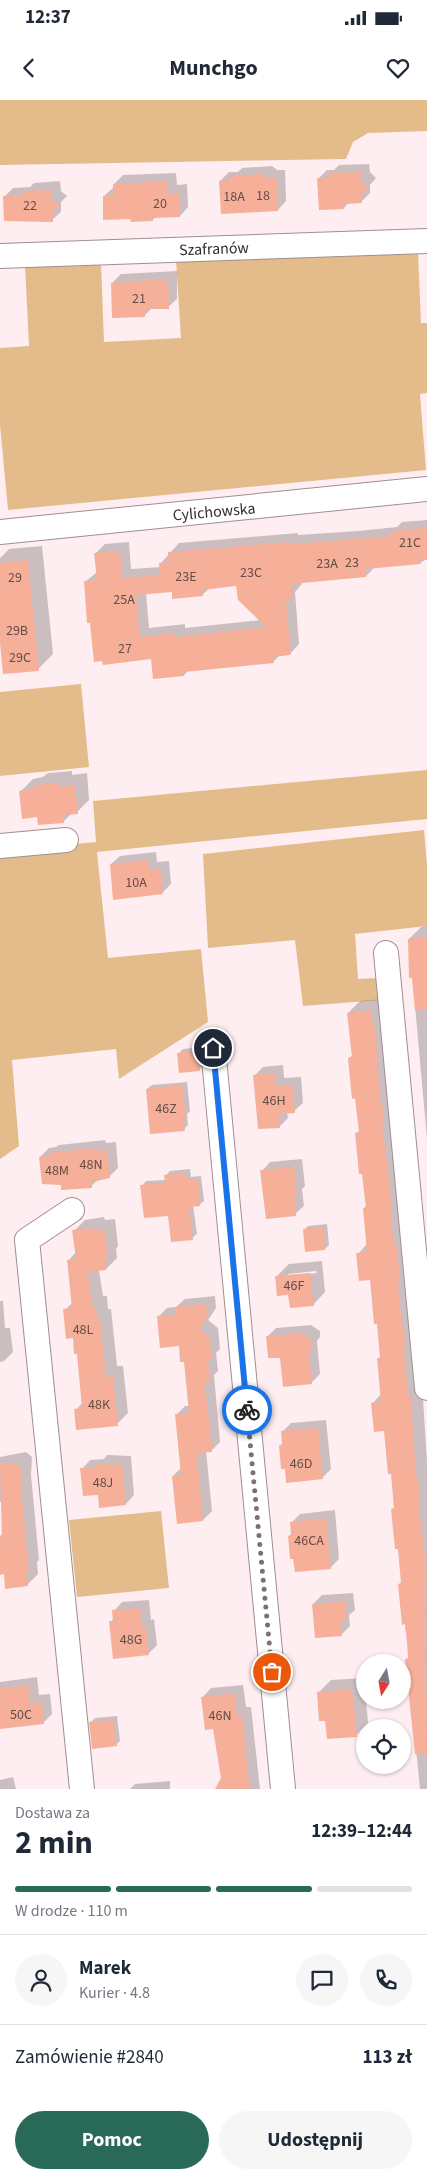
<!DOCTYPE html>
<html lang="pl">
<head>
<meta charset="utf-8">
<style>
  body { margin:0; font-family:"Source Sans 3",sans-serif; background:#f6f6f7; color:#1f2937; height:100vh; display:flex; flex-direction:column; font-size:19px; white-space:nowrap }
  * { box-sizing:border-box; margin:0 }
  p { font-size:16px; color:#747a83 }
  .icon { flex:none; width:28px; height:28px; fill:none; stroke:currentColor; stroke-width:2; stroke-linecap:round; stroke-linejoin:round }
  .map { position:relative; height:1689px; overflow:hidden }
  .sheet { display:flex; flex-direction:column; background:#fff; flex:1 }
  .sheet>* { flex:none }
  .needle { width:32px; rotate:191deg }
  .buttons { position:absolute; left:356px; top:1554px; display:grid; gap:10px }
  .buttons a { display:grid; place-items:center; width:55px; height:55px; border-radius:50%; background:#fff; box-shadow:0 1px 4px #0004; font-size:25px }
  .pin { position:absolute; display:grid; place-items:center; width:42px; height:42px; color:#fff; margin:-21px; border:2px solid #fff; border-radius:50%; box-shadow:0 1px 5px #0007 }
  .courier { position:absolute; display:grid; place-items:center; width:50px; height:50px; margin:-25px; border:4px solid #1a73e8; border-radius:50%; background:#fff; color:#222; box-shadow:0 1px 6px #0007 }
  .overview em { font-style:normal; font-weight:700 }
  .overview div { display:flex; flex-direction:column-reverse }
  .overview { display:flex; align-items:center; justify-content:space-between; height:85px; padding:0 15px }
  h1 { font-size:32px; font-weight:700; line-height:38px }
  .bar { display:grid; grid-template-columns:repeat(4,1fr); gap:8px 5px; align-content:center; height:60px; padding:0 15px }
  .bar i { height:6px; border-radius:4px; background:#e0e1e3 }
  .bar .on { background:#296957 }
  .bar p { grid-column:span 4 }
  .line { display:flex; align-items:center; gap:12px; padding:0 15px; border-top:1px solid #e0e1e3 }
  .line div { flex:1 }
  .round { display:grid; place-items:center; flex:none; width:52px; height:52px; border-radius:26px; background:#f6f6f7 }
  .primary-button { display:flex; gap:10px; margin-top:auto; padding:10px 15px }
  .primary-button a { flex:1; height:58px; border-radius:30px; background:#296957; color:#fff; font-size:20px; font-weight:700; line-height:58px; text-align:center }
  .primary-button a+a { background:#f6f6f7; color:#1f2937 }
  .status { display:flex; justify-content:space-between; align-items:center; height:35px; padding:0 25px; background:#fff; direction:ltr }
  .status svg { height:14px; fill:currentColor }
  header { display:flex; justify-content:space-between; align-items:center; height:65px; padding:0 15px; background:#fff; font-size:22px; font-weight:700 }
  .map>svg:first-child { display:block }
  .green { fill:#e4bc8b }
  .shadow { fill:#0003; fill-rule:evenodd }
  .building { fill:#f6af98; fill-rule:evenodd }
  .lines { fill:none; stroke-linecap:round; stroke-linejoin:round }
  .minor-casing { stroke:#a08e92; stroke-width:26 }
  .minor { stroke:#fff; stroke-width:24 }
  .done { stroke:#7b7172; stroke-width:5; stroke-dasharray:0 9 }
  .route { stroke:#1a73e8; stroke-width:6 }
  .labels { text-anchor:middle; stroke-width:5; stroke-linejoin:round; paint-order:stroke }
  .number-label { font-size:14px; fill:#644e48 }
  .street-label { font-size:16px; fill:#342d2e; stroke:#fff }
</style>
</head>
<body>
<div class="status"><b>12:37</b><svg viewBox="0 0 49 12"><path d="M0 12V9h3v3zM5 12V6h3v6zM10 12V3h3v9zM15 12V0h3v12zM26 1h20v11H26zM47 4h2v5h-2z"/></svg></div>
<header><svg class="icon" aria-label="back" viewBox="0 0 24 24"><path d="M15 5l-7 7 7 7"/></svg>Munchgo<svg class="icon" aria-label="heart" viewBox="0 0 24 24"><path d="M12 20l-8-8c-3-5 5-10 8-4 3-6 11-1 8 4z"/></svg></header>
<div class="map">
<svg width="427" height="1689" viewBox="0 0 427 1689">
  <rect width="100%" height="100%" fill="#feeef1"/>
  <!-- green -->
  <path class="green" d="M0,0h427v31l-59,2 -15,9 -7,17 -346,6z
    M418,152l3,71h6v70l-7,1 6,76 -418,40 -8,-85v-77l29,-2 -4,-80 76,-3 3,79 77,-4 -5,-78z
    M81,584l8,83 -89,9v-84z
    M427,670v49l-330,33 11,106 93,-9 7,73 -89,57 -3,-30 -104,11 7,86 -19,13v-308l96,-9 -3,-41z
    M424,730l3,35v61l-72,8 3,45 20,-1 2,22 -77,6 -8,-66 -87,8 -5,-94z
    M161,1411l8,77 -92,9 -8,-77z"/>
  <!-- shadow -->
  <path class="shadow" d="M369,64l1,8 6,6 -6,7v8l-9,9h-12l-5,6 -26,-29 9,-9h7l5,-5z
    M272,66l5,4h8l1,31 -8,9 -58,-29 9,-9h9l4,-4z
    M176,73l1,12 10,-1 1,23 -8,9 -24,1 -4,3 -48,-24 10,-9v-3l9,-9z
    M60,81l1,10 6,5 -6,6v10l-9,8 -48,-23 9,-9 17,-1 4,-4z
    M177,171v28l-9,8 -16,1 -8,8 -32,-33 9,-9z
    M427,420v39l-7,4 -45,4 -9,9 -64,6v2l-7,8 4,52 -9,10 -10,1 -7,7 -84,8 -5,5 -32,-17 -67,-76 12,-10 -2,-18 10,-10 24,-2 2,27 30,-2v-4l18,-20 119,-10v2l60,-4 39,-4 5,-5zM238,485l22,35 -75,8v-4l-36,4 -3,-35 27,-2 29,4 8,-7z
    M42,446l11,108 -15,15 -38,-42v-69l9,-9z
    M72,671v4l15,-2 2,27 -12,12 -5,1 -9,9 -25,-6 -17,-25 12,-12 10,-2 5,-4z
    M156,752l1,10 12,-1 2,23 -9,9 -51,-29 9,-8z
    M427,826v213l-18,-200 12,-12z
    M383,899l39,385 5,77v328h-7l-13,-130 2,-2 -9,-73 2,-3 -9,-72 2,-3 -3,-33 -7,-43 -12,-27 8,-9 -3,-35 3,-3 -3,-33 -7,-45 -13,-24 9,-10 -3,-36 3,-3 -10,-72 3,-3 -11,-72 4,-3 -5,-42 12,-12z
    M202,947l1,18 -4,5 -20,-17 4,-4z
    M283,965l1,13 17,-1 2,26 -9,8 -7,1 1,6 -9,9 -25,-51 9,-9z
    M187,982l3,29 -3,3 1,11 -4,4 -37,-40 5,-4z
    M105,1040l1,3 10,-1 2,26 -8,8 -11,3 -8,7 -29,-2 -22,-27 9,-9 7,-1 3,-2z
    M302,1059l3,27 -3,3 2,17 -9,8 -33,-43 8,-9z
    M190,1069l1,8 10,-1 3,25 -5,4h-6l4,29 -5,4 -50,-52 4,-5 20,-1 -1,-4 5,-5z
    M104,1117l1,3 10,-1 3,27 -2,3 1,9 -11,11 -7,1 4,26h4l1,13h3l6,57h6l5,47 -11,11 -41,-14 7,-8 -5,-49 -13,-43 8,-8 -5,-41 8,-9 -2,-21 11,-11z
    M327,1124l2,21 -4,4 -21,-19 4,-4z
    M322,1161l3,31 -12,13 -23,-12 -14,-16 13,-13zM316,1171l1,2 -29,3v-2z
    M215,1196l1,12 -8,12 10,8 2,21 -4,4 2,18 -4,4 6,67 -9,9h-5l6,60 -9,9 -25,3 -5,-47 8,-8 -5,-53 9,-9h4l-4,-46 -5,-15 -22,-28 9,-9 9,-1 9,-8z
    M0,1201h3l2,27h5l3,24 -9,9 -4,1z
    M311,1225l9,6v6l-3,4 3,33 -9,9 -30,-27 -13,-20 8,-8z
    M326,1320l5,49 -9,9 -36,-10 -6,-22 3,-4 -1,-10 9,-9z
    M26,1352l6,5 -1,18 8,85 -2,2 1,12 -11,11 -22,-12 -5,-18v-19l3,-3 -1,-31h-2v-45z
    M107,1355l24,1 3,39 -8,9 -27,-11 -17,-24 8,-9 14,-1z
    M335,1410l4,49 -8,8 -42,-31 3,-3 -1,-10 9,-9z
    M353,1493l2,17 -6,5 1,11 -9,9 -28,-31 9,-9z
    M149,1500l2,20 3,-1 3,26 -9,9 -37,-32 3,-4v-7l8,-9z
    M37,1577l2,18 11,-1 2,20 -9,9 -43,4v-45z
    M364,1578l4,45 -12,12 -30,-16 -8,-26 13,-13z
    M243,1585l3,22h5l9,82h-34l-12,-61 -11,-31 8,-9z
    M117,1616l3,25 -4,4 -26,-22 5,-5z
    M13,1677l3,12h-16v-9z
    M170,1681v8h-40l5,-5z"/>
  <!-- building -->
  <path class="building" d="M361,72v9l8,7 -7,6v9l-18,1v5l-25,1 -2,-32h12v-5z
    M263,74l5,4h9l1,33 -57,3 -2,-33 9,-1 4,-4z
    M168,81v12h11l1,24 -27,1v3l-22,1 -1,-3 -27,1v-24l10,-1v-11z
    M52,90v10l8,5 -7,6v11l-49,-1 -1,-25 21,-1v-4z
    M168,179l1,30h-24v8l-33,1 -1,-35z
    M427,428v32h-7l1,4 -55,5v8l-74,7 1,11 -7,8 5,50 -1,2 -17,2 1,6 -90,9v4l-31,3 -2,-20 -48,6 -1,-4 -8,1 -4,-39h-3l-3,-42 13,-1 -3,-27 26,-2 2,27 38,-3 -1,-12 10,-1 -1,-10 121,-10v2l59,-4 44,-4 -1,-5zM236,486l2,14 28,27 -90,10 -1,-4 -35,4 -4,-42 36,-3v7l31,-3 -1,-6z
    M28,460l11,111 -36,3 -3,-31v-80z
    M60,683v4l15,-2 3,29 -15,1 1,8 -26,2 -1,-8 -15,2 -3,-28 15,-2v-4z
    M148,760l1,10 11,-1 3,25 -50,6 -3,-36z
    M427,837v73h-12l-3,-32h-3l-1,-39z
    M371,910l2,17h2l5,75h2l2,22h-2l8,64 3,48 1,9h3l3,36 -2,1 2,25 6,42 -2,1 4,46 3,-1 5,82h2l2,23h-2l9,74 -2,1 2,178 -12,1 -10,-95 3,-1 -1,-17 -2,-17 -3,1 -4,-41 3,-1 -3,-34h-3l-4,-40 3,-1 -3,-34h-3l-4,-43 -10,1 -3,-29 10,-1 -4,-44h3l-3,-34h-3l-4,-44 -11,1 -3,-28 11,-1 -4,-44h3l-4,-34h-3l-4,-41 4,-1 -4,-34 -3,1 -4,-41 4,-1 -5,-44z
    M198,951l2,20 -21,2 -2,-20z
    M275,973l1,13 16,-1 3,28 -16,1 1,14 -22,1 -5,-54z
    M183,985l3,32h-3l2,14 -35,3 -4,-45z
    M97,1048v3l10,-1 3,28 -18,4v6l-31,2v-5l-19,-1 -3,-27 10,-2v-2z
    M294,1067l3,29h-3l2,20 -30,3 -6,-49z
    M186,1073l1,7h11l2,26 -11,1 4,33 -22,2 -3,-26 -24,2 -4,-33 25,-2 -1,-8z
    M323,1127l2,23 -20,2 -2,-23z
    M94,1128v3l11,-2 3,29 -3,1 1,11 -18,2 4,35 4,-1 1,13h3l6,58 7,-1 5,50 -42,4 -2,-21 8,-1 -5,-54h-3l-1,-16 -7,1 -3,-30 9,-1 -5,-48 9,-1 -4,-29z
    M310,1173l4,33 -24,2 -2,-13 -11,1 -2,-20z
    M206,1204l1,14 -7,11 9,8 3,22h-4l2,22h-5l7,71 -15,1 6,68 -26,3 -5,-48 9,-1 -6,-61 14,-1 -5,-51h-4l-1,-16 -19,2 -3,-32 19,-1 -1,-8z
    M302,1233l10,7v7l-3,4 3,33 -29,3 -3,-29h-12l-2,-22z
    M318,1328l5,51 -37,4 -1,-14h-4l-2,-24h3l-1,-14z
    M15,1363l6,5v18l8,86h-3l2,14 -23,3 -1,-15 -4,1v-38h2l-2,-73z
    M105,1363l3,2 14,-1 4,41 -27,3 -1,-13 -15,1 -3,-28 15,-1 2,-3z
    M326,1418l5,51 -36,3 -2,-13h-3l-2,-23 3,-1 -1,-13z
    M345,1501l2,19h-6l1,16 -27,2 -3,-34z
    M140,1508l2,20h4l3,27 -36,4 -4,-38h4l-1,-11z
    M29,1585l1,18 12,-1 2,22 -44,5v-41z
    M352,1589l5,48 -30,2 -2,-18h-6l-2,-29z
    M235,1593l2,23 5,-1 8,74h-35l6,-11 -8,-49 -8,1 -4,-33z
    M113,1620l4,26 -25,3 -3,-27z"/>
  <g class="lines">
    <defs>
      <path id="minor" d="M0,156l427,-15
        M0,432l427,-43
        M0,746l66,-6
        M386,853l41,435
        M213,948l70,741
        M72,1110l-45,30 55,549"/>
    </defs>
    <!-- minor casing -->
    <use href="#minor" class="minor-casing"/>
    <!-- minor -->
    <use href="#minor" class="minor"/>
  </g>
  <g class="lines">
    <!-- done -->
    <path class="done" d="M247,1310l25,262"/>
    <!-- route -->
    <path class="route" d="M213,948l34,362"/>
  </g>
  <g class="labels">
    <!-- number labels -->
    <g class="number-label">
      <text x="263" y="100">18</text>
      <text x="234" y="101">18A</text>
      <text x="160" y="108">20</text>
      <text x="30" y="110">22</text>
      <text x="139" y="203">21</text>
      <text x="410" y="447">21C</text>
      <text x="352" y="467">23</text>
      <text x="327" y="468">23A</text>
      <text x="251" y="477">23C</text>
      <text x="186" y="481">23E</text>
      <text x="15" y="482">29</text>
      <text x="124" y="504">25A</text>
      <text x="17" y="535">29B</text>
      <text x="125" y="553">27</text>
      <text x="20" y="562">29C</text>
      <text x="136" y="787">10A</text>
      <text x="274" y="1005">46H</text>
      <text x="166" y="1013">46Z</text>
      <text x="91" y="1069">48N</text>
      <text x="57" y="1075">48M</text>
      <text x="294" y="1190">46F</text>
      <text x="83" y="1234">48L</text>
      <text x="99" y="1309">48K</text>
      <text x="301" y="1368">46D</text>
      <text x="103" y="1387">48J</text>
      <text x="309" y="1445">46CA</text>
      <text x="131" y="1544">48G</text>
      <text x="21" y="1619">50C</text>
      <text x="220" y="1620">46N</text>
    </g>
    <!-- street labels -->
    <g class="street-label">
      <text transform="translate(214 148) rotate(-2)" y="6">Szafranów</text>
      <text transform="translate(214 411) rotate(-5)" y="6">Cylichowska</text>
    </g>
  </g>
</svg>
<div class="buttons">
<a><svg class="needle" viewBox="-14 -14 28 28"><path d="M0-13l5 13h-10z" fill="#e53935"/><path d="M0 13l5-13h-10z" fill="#747a83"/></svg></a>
<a><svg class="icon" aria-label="locate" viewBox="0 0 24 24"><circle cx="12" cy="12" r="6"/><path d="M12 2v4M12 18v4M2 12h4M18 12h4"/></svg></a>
</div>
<div class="pin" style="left:272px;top:1572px;background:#ea580c"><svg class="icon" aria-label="bag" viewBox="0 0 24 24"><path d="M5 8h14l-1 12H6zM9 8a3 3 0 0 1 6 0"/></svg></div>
<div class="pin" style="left:213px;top:948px;background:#1f2937"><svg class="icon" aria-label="home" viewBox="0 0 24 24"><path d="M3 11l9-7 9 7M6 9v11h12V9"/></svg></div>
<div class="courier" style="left:247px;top:1310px"><svg class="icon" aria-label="bike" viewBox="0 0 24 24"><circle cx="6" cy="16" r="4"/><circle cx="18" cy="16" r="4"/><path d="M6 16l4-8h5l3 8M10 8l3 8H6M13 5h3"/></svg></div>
</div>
<section class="sheet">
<div class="overview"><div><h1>2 min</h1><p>Dostawa za</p></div><em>12:39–12:44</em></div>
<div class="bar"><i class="on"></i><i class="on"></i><i class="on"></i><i></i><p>W drodze · 110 m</p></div>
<div class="line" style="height:90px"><a class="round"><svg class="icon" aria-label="person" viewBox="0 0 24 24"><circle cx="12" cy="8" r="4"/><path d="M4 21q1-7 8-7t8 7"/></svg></a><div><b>Marek</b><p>Kurier · 4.8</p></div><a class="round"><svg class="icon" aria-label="chat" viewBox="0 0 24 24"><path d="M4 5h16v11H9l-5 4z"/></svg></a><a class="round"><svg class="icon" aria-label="phone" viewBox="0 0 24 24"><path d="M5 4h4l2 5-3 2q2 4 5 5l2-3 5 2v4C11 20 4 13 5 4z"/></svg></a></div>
<div class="line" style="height:65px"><div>Zamówienie #2840</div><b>113 zł</b></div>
<div class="primary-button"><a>Pomoc</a><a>Udostępnij</a></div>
</section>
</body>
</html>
